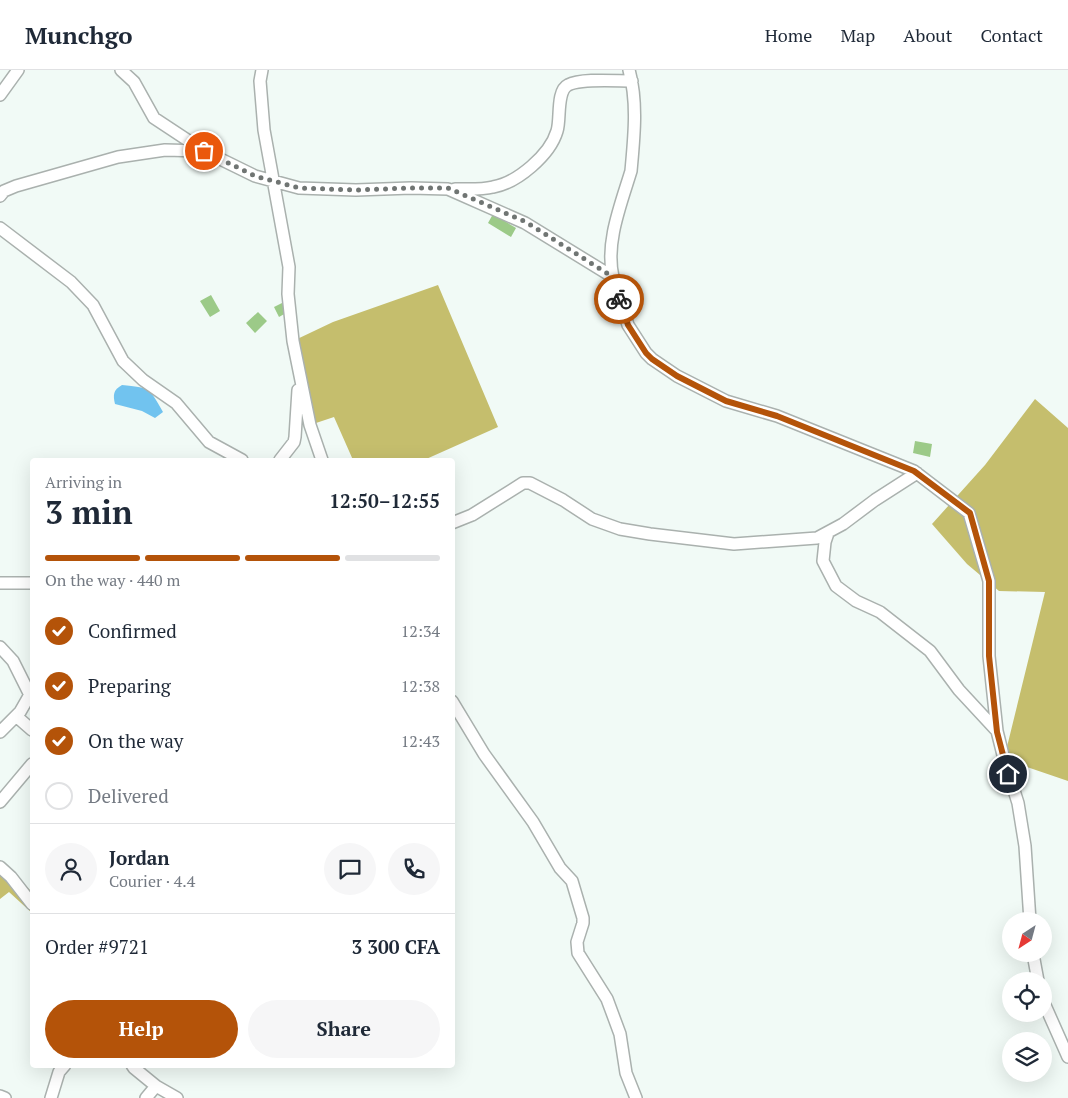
<!DOCTYPE html>
<html lang="en">
<head>
<meta charset="utf-8">
<style>
  body { margin:0; font-family:"PT Serif",serif; background:#f6f6f7; color:#1f2937; height:100vh; display:flex; flex-direction:column; font-size:19px; white-space:nowrap }
  * { box-sizing:border-box; margin:0 }
  p { font-size:16px; color:#747a83 }
  .icon { flex:none; width:28px; height:28px; fill:none; stroke:currentColor; stroke-width:2; stroke-linecap:round; stroke-linejoin:round }
  .map { position:relative; flex:1; overflow:hidden }
  .panel { position:absolute; left:30px; top:388px; width:425px; height:610px; display:flex; flex-direction:column; background:#fff; border-radius:5px; box-shadow:0 5px 20px #0002 }
  .panel>* { flex:none }
  .needle { width:32px; rotate:216deg }
  .buttons { position:absolute; left:1002px; top:842px; display:grid; gap:10px }
  .buttons a { display:grid; place-items:center; width:50px; height:50px; border-radius:50%; background:#fff; box-shadow:0 5px 20px #0002; font-size:25px }
  .pin { position:absolute; display:grid; place-items:center; width:42px; height:42px; color:#fff; margin:-21px; border:2px solid #fff; border-radius:50%; box-shadow:0 1px 5px #0007 }
  .courier { position:absolute; display:grid; place-items:center; width:50px; height:50px; margin:-25px; border:4px solid #b45309; border-radius:50%; background:#fff; color:#222; box-shadow:0 1px 6px #0007 }
  .head em { font-style:normal; font-weight:600 }
  .head div { display:flex; flex-direction:column-reverse }
  .head { display:flex; align-items:center; justify-content:space-between; height:85px; padding:0 15px }
  h1 { font-size:32px; font-weight:600; line-height:38px }
  .bar { display:grid; grid-template-columns:repeat(4,1fr); gap:8px 5px; align-content:center; height:60px; padding:0 15px }
  .bar i { height:6px; border-radius:4px; background:#e0e1e3 }
  .bar .active { background:#b45309 }
  .bar p { grid-column:span 4 }
  .line { display:flex; align-items:center; gap:12px; padding:0 15px; border-top:1px solid #e0e1e3 }
  .line div { flex:1 }
  .round { display:grid; place-items:center; flex:none; width:52px; height:52px; border-radius:26px; background:#f6f6f7 }
  ol { padding:0 15px; list-style:none }
  li { display:flex; align-items:center; gap:15px; height:55px }
  li p { margin-inline-start:auto }
  li .icon { padding:5px; border-radius:50%; background:#b45309; color:#fff; stroke-width:4 }
  li:last-child { color:#747a83 }
  li i { width:28px; height:28px; border:2px solid #e0e1e3; border-radius:50% }
  .cta { display:flex; gap:10px; margin-top:auto; padding:10px 15px }
  .cta a { flex:1; height:58px; border-radius:30px; background:#b45309; color:#fff; font-size:20px; font-weight:600; line-height:58px; text-align:center }
  .cta a+a { background:#f6f6f7; color:#1f2937 }
  header { display:flex; align-items:center; gap:30px; box-sizing:border-box; height:70px; padding:0 25px; background:#fff; border-bottom:1px solid #e0e1e3 }
  header strong { font-size:24px }
  nav { display:flex; gap:28px; margin-inline-start:auto; font-size:18px }
  .map>svg:first-child { display:block }
  .forest { fill:#c5be6d }
  .water { fill:#71c3ef }
  .building { fill:#9cca88 }
  .lines { fill:none; stroke-linecap:round; stroke-linejoin:round }
  .minor-casing { stroke:#aab1ae; stroke-width:14 }
  .minor { stroke:#fff; stroke-width:11 }
  .done { stroke:#707573; stroke-width:5; stroke-dasharray:0 9 }
  .route { stroke:#b45309; stroke-width:6 }
</style>
</head>
<body>
<header>
<strong>Munchgo</strong>
<nav><a>Home</a><a>Map</a><a>About</a><a>Contact</a></nav>
</header>
<div class="map">
<svg width="1068" height="1028" viewBox="0 0 1068 1028">
  <rect width="100%" height="100%" fill="#f1faf6"/>
  <!-- forest -->
  <path class="forest" d="M438,215l60,142 -74,33h-71l-19,-43 -24,8 -17,-84 40,-19z
    M1035,329l33,29v353l-64,-22 41,-167 -46,-1 -32,-27 -35,-40 53,-59z
    M0,791l32,31v21l-23,-21 -9,7z"/>
  <!-- water -->
  <path class="water" d="M122,315c28,3 27,2 41,27l-8,6 -13,-7 -27,-7c-2,-9 -2,-14 7,-19z"/>
  <!-- building -->
  <path class="building" d="M493,144l23,14 -5,9 -23,-14z
    M211,225l9,16 -10,6 -10,-16z
    M282,233l4,10 -7,4 -5,-10z
    M258,242l9,9 -12,12 -9,-10z
    M915,371l17,3 -2,13 -17,-4z"/>
  <g class="lines">
    <defs>
      <path id="minor" d="M121,0l13,12 20,36 50,33 51,25 44,12 57,2 55,-2 37,1 77,34 88,54 15,48 18,28 6,6 25,17 49,25 51,15 137,55 55,42 20,68v75l8,75 7,28 14,44 7,43 5,75
        M262,0l-2,11 4,49 25,137 -1,27 5,47 17,84 12,35
        M0,25l18,-25
        M455,119c13,0 26,1 38,-2 24,-4 57,-32 64,-56 4,-12 -1,-40 11,-46 13,-7 48,-4 64,-4
        M0,126l4,-5 12,-5 102,-29 47,-7 37,1
        M0,158l71,54 22,23 30,56 20,19 33,23 33,39 33,18
        M613,207c-8,-34 8,-73 18,-106 3,-33 7,-69 -2,-101
        M280,390l14,-18 1,-5 3,-47
        M452,453l20,-8 51,-32h7l33,17 29,19 28,10 30,5 84,10 83,-6 26,-14 32,-24 42,-27
        M828,463l-3,9 -2,19 13,25 20,15 24,11 50,39 29,39 38,41
        M0,513h32
        M0,577l13,14 17,34
        M452,631l32,53 49,68 27,46 12,13 11,37v5l-6,19 1,11 29,46 13,35 6,39 10,25
        M16,646l16,14
        M0,662l20,-20 12,-21
        M0,732l32,-38
        M0,797l11,10 21,27
        M1033,884l5,27
        M1044,933l24,54
        M132,995l2,3 22,18 21,12
        M0,1026l5,2
        M51,1028l8,-26 6,-7
        M146,1028l10,-12"/>
    </defs>
    <!-- minor casing -->
    <use href="#minor" class="minor-casing"/>
    <!-- minor -->
    <use href="#minor" class="minor"/>
  </g>
  <g class="lines">
    <!-- done -->
    <path class="done" d="M204,81l51,25 44,12 57,2 55,-2h37l78,34 87,55 6,22"/>
    <!-- route -->
    <path class="route" d="M619,229l9,26 18,28 6,6 25,17 49,25 51,15 137,55 56,42 19,68v75l8,76 11,42"/>
  </g>
</svg>
<div class="buttons">
<a><svg class="needle" viewBox="-14 -14 28 28"><path d="M0-13l5 13h-10z" fill="#e53935"/><path d="M0 13l5-13h-10z" fill="#747a83"/></svg></a>
<a><svg class="icon" aria-label="locate" viewBox="0 0 24 24"><circle cx="12" cy="12" r="6"/><path d="M12 2v4M12 18v4M2 12h4M18 12h4"/></svg></a>
<a><svg class="icon" aria-label="layers" viewBox="0 0 24 24"><path d="M12 4l9 5-9 5-9-5zM3 14l9 5 9-5"/></svg></a>
</div>
<div class="pin" style="left:204px;top:81px;background:#ea580c"><svg class="icon" aria-label="bag" viewBox="0 0 24 24"><path d="M5 8h14l-1 12H6zM9 8a3 3 0 0 1 6 0"/></svg></div>
<div class="pin" style="left:1008px;top:704px;background:#1f2937"><svg class="icon" aria-label="home" viewBox="0 0 24 24"><path d="M3 11l9-7 9 7M6 9v11h12V9"/></svg></div>
<div class="courier" style="left:619px;top:229px"><svg class="icon" aria-label="bike" viewBox="0 0 24 24"><circle cx="6" cy="16" r="4"/><circle cx="18" cy="16" r="4"/><path d="M6 16l4-8h5l3 8M10 8l3 8H6M13 5h3"/></svg></div>
<section class="panel">
<div class="head"><div><h1>3 min</h1><p>Arriving in</p></div><em>12:50–12:55</em></div>
<div class="bar"><i class="active"></i><i class="active"></i><i class="active"></i><i></i><p>On the way · 440 m</p></div>
<ol>
<li><svg class="icon" aria-label="check" viewBox="0 0 24 24"><path d="M5 12l5 5 9-10"/></svg>Confirmed<p>12:34</p></li>
<li><svg class="icon" aria-label="check" viewBox="0 0 24 24"><path d="M5 12l5 5 9-10"/></svg>Preparing<p>12:38</p></li>
<li><svg class="icon" aria-label="check" viewBox="0 0 24 24"><path d="M5 12l5 5 9-10"/></svg>On the way<p>12:43</p></li>
<li><i></i>Delivered</li>
</ol>
<div class="line" style="height:90px"><a class="round"><svg class="icon" aria-label="person" viewBox="0 0 24 24"><circle cx="12" cy="8" r="4"/><path d="M4 21q1-7 8-7t8 7"/></svg></a><div><b>Jordan</b><p>Courier · 4.4</p></div><a class="round"><svg class="icon" aria-label="chat" viewBox="0 0 24 24"><path d="M4 5h16v11H9l-5 4z"/></svg></a><a class="round"><svg class="icon" aria-label="phone" viewBox="0 0 24 24"><path d="M5 4h4l2 5-3 2q2 4 5 5l2-3 5 2v4C11 20 4 13 5 4z"/></svg></a></div>
<div class="line" style="height:65px"><div>Order #9721</div><b>3 300 CFA</b></div>
<div class="cta"><a>Help</a><a>Share</a></div>
</section>
</div>
</body>
</html>
